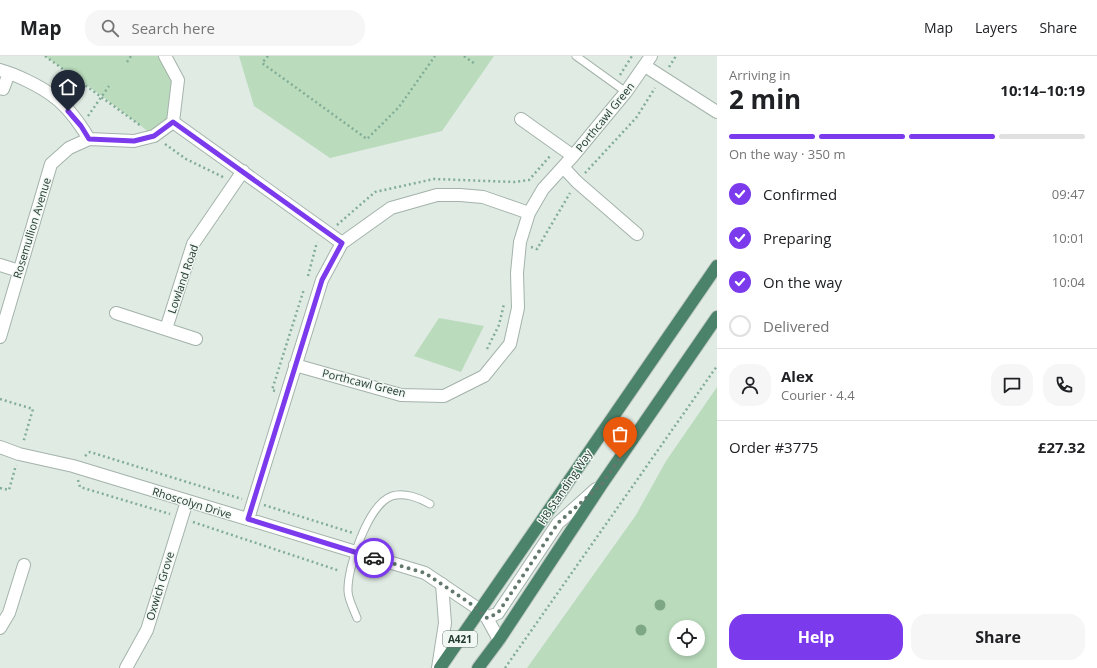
<!DOCTYPE html>
<html lang="en">
<head>
<meta charset="utf-8">
<style>
  body { margin:0; font-family:"Open Sans",sans-serif; background:#f6f6f6; color:#202124; height:100vh; display:flex; flex-direction:column; font-size:15px; white-space:nowrap }
  * { box-sizing:border-box; margin:0 }
  p { font-size:13px; color:#757577 }
  .icon { flex:none; width:22px; height:22px; fill:none; stroke:currentColor; stroke-width:2; stroke-linecap:round; stroke-linejoin:round }
  .map { position:relative; flex:1; overflow:hidden }
  .drawer { display:flex; flex-direction:column; background:#fff; width:380px }
  .drawer>* { flex:none }
  .buttons { position:absolute; left:669px; top:564px; display:grid; gap:8px }
  .buttons a { display:grid; place-items:center; width:36px; height:36px; border-radius:50%; background:#fff; box-shadow:0 2px 6px #0003; font-size:20px }
  .pin { position:absolute; display:grid; place-items:center; width:34px; height:34px; color:#fff; margin:-41px -17px; border-radius:50% 50% 50% 0; rotate:-45deg; box-shadow:0 0 4px #0007 }
  .pin .icon { rotate:45deg }
  .courier { position:absolute; display:grid; place-items:center; width:40px; height:40px; margin:-20px; border:3px solid #7c3aed; border-radius:50%; background:#fff; color:#222; box-shadow:0 1px 5px #0007 }
  .summary em { font-style:normal; font-weight:700 }
  .summary div { display:flex; flex-direction:column-reverse }
  .summary { display:flex; align-items:center; justify-content:space-between; height:68px; padding:0 12px }
  h1 { font-size:26px; font-weight:700; line-height:30px }
  .bar { display:grid; grid-template-columns:repeat(4,1fr); gap:6px 4px; align-content:center; height:48px; padding:0 12px }
  .bar i { height:5px; border-radius:3px; background:#e0e0e0 }
  .bar .current { background:#7c3aed }
  .bar p { grid-column:span 4 }
  .line { display:flex; align-items:center; gap:10px; padding:0 12px; border-top:1px solid #e0e0e0 }
  .line div { flex:1 }
  .round { display:grid; place-items:center; flex:none; width:42px; height:42px; border-radius:16px; background:#f6f6f6 }
  ol { padding:0 12px; list-style:none }
  li { display:flex; align-items:center; gap:12px; height:44px }
  li p { margin-inline-start:auto }
  li .icon { padding:4px; border-radius:50%; background:#7c3aed; color:#fff; stroke-width:4 }
  li:last-child { color:#757577 }
  li i { width:22px; height:22px; border:2px solid #e0e0e0; border-radius:50% }
  .primary-button { display:flex; gap:8px; margin-top:auto; padding:8px 12px }
  .primary-button a { flex:1; height:46px; border-radius:16px; background:#7c3aed; color:#fff; font-size:16px; font-weight:700; line-height:46px; text-align:center }
  .primary-button a+a { background:#f6f6f6; color:#202124 }
  header { display:flex; align-items:center; gap:24px; box-sizing:border-box; height:56px; padding:0 20px; background:#fff; border-bottom:1px solid #e0e0e0 }
  header strong { font-size:19px }
  nav { display:flex; gap:22px; margin-inline-start:auto; font-size:14px }
  .search { width:280px; height:36px; background:#f6f6f6; display:flex; align-items:center; gap:10px; box-sizing:border-box; padding:0 14px; border-radius:16px; color:#757577; font-size:15px }
  main { display:flex; flex:1; min-height:0 }
  .map>svg:first-child { display:block }
  .green { fill:#badbbc; fill-rule:evenodd }
  .lines { fill:none; stroke-linecap:round; stroke-linejoin:round }
  .service-casing { stroke:#a3b3aa; stroke-width:9 }
  .minor-casing { stroke:#a3b3aa; stroke-width:14 }
  .tertiary-casing { stroke:#a3b3aa; stroke-width:14 }
  .trunk-casing { stroke:#c1c8c5; stroke-width:14 }
  .path { stroke:#82ad97; stroke-width:2.5; stroke-dasharray:2 3; stroke-linecap:butt }
  .service { stroke:#fff; stroke-width:7 }
  .minor { stroke:#fff; stroke-width:12 }
  .tertiary { stroke:#fff; stroke-width:12 }
  .trunk { stroke:#4a826a; stroke-width:12 }
  .tree { fill:#7ea786 }
  .done { stroke:#64796e; stroke-width:4; stroke-dasharray:0 7.2 }
  .route { stroke:#7c3aed; stroke-width:5 }
  .labels { text-anchor:middle; stroke-width:3; stroke-linejoin:round; paint-order:stroke }
  .shield { fill:#f1f7f3; stroke:#60736a; stroke-width:1 }
  .shield-label { font-size:10px; font-weight:bold; fill:#223b2f }
  .street-label { font-size:11px; fill:#223b2f; stroke:#f1f7f3 }
</style>
</head>
<body>
<header>
<strong>Map</strong>
<div class="search"><svg class="icon" aria-label="search" viewBox="0 0 24 24"><circle cx="10" cy="10" r="6"/><path d="M15 15l6 6"/></svg>Search here</div>
<nav><a>Map</a><a>Layers</a><a>Share</a></nav>
</header>
<main>
<div class="map">
<svg width="717" height="612" viewBox="0 0 717 612">
  <rect width="100%" height="100%" fill="#e0ebe4"/>
  <!-- green -->
  <path class="green" d="M45,0h120l13,24 -5,42 -19,14 -52,-40z
    M239,0h255l-52,75 -112,27 -76,-52z
    M439,262l45,8 -23,46 -47,-16z
    M717,331v281h-190l109,-153 30,-54zM676,571h22v22h-22z"/>
  <g class="lines">
    <defs>
      <path id="service" d="M576,0l50,36
        M357,562c-3,-8 -9,-19 -9,-27 -1,-23 20,-87 44,-95 12,-4 28,2 38,8"/>
      <path id="minor" d="M645,10l72,46
        M0,14c15,4 40,16 53,26 14,10 27,28 36,43
        M3,33l6,-16
        M521,63l52,37
        M173,66l169,121
        M563,111l14,15 60,52
        M0,209l19,6
        M116,257l80,26
        M166,273l27,-85 50,-73
        M0,281l51,-173 18,-16 20,-9 45,2 20,-5 19,-14 5,-42 -13,-24
        M295,309l106,30 43,1 40,-20 26,-32 8,-36 -1,-35 3,-31 9,-29 14,-24 30,-33 53,-64 25,-36
        M0,391l19,7 54,12 352,107 55,37 7,8 12,22
        M248,463l74,-239 20,-37 49,-35 46,-13h23l23,2 46,16
        M487,562l11,-5 60,-90 38,-34
        M0,572l9,-15 15,-48
        M126,612l21,-38 40,-129"/>
      <path id="tertiary" d="M438,612l7,-45 -3,-39"/>
      <path id="trunk" d="M440,612l277,-402
        M478,612l21,-28 103,-156 115,-167"/>
    </defs>
    <!-- service casing -->
    <use href="#service" class="service-casing"/>
    <!-- minor casing -->
    <use href="#minor" class="minor-casing"/>
    <!-- tertiary casing -->
    <use href="#tertiary" class="tertiary-casing"/>
    <!-- trunk casing -->
    <use href="#trunk" class="trunk-casing"/>
    <!-- path -->
    <path class="path" d="M45,0l96,70
      M268,0l-6,7 105,76 32,-32 36,-51
      M464,0l11,8
      M127,6l4,-6
      M669,11l7,-11
      M620,19l12,-19
      M88,60l21,-30
      M165,88l21,15 39,19
      M585,117l51,-55 19,-30
      M337,169l38,-33 59,-13 80,3 15,-2 22,-25
      M531,191l6,2 33,-56
      M308,220l9,-34
      M487,293l12,-24 5,-21
      M275,335l-3,-1 32,-101
      M0,343l33,10 -10,34
      M85,400l5,-4 152,47
      M78,424l2,7 90,27
      M0,432l9,2 7,-25
      M264,449l89,28
      M193,466l147,49
      M505,612l212,-302"/>
    <!-- service -->
    <use href="#service" class="service"/>
    <!-- minor -->
    <use href="#minor" class="minor"/>
    <!-- tertiary -->
    <use href="#tertiary" class="tertiary"/>
    <!-- trunk -->
    <use href="#trunk" class="trunk"/>
  </g>
  <!-- trees -->
  <g class="tree">
    <circle cx="660" cy="549" r="5.5"/>
    <circle cx="641" cy="574" r="5.5"/>
  </g>
  <g class="lines">
    <!-- done -->
    <path class="done" d="M374,502l51,15 49,33 13,12 11,-5 60,-90 44,-39 18,-26"/>
    <!-- route -->
    <path class="route" d="M68,55l13,15 8,13 45,2 20,-5 19,-14 169,121 -20,37 -74,239 126,39"/>
  </g>
  <g class="labels">
    <!-- shield labels -->
    <rect class="shield" x="443" y="575" width="34" height="16" rx="3"/>
    <g class="shield-label">
      <text x="460" y="587">A421</text>
    </g>
    <!-- street labels -->
    <g class="street-label">
      <text transform="translate(605 61) rotate(-51)" y="4">Porthcawl Green</text>
      <text transform="translate(32 172) rotate(-73)" y="4">Rosemullion Avenue</text>
      <text transform="translate(183 223) rotate(-71)" y="4">Lowland Road</text>
      <text transform="translate(364 327) rotate(14)" y="4">Porthcawl Green</text>
      <text transform="translate(565 431) rotate(-56)" y="4">H8 Standing Way</text>
      <text transform="translate(192 447) rotate(17)" y="4">Rhoscolyn Drive</text>
      <text transform="translate(160 530) rotate(-73)" y="4">Oxwich Grove</text>
    </g>
  </g>
</svg>
<div class="buttons">
<a><svg class="icon" aria-label="locate" viewBox="0 0 24 24"><circle cx="12" cy="12" r="6"/><path d="M12 2v4M12 18v4M2 12h4M18 12h4"/></svg></a>
</div>
<div class="pin" style="left:620px;top:402px;background:#ea580c"><svg class="icon" aria-label="bag" viewBox="0 0 24 24"><path d="M5 8h14l-1 12H6zM9 8a3 3 0 0 1 6 0"/></svg></div>
<div class="pin" style="left:68px;top:55px;background:#1f2937"><svg class="icon" aria-label="home" viewBox="0 0 24 24"><path d="M3 11l9-7 9 7M6 9v11h12V9"/></svg></div>
<div class="courier" style="left:374px;top:502px"><svg class="icon" aria-label="car" viewBox="0 0 24 24"><path d="M5 17H2v-5l4-1 3-4h7l3 4 3 1v5h-3M9 17h6M6 11h13"/><circle cx="7" cy="17" r="2"/><circle cx="17" cy="17" r="2"/></svg></div>
</div>
<section class="drawer">
<div class="summary"><div><h1>2 min</h1><p>Arriving in</p></div><em>10:14–10:19</em></div>
<div class="bar"><i class="current"></i><i class="current"></i><i class="current"></i><i></i><p>On the way · 350 m</p></div>
<ol>
<li><svg class="icon" aria-label="check" viewBox="0 0 24 24"><path d="M5 12l5 5 9-10"/></svg>Confirmed<p>09:47</p></li>
<li><svg class="icon" aria-label="check" viewBox="0 0 24 24"><path d="M5 12l5 5 9-10"/></svg>Preparing<p>10:01</p></li>
<li><svg class="icon" aria-label="check" viewBox="0 0 24 24"><path d="M5 12l5 5 9-10"/></svg>On the way<p>10:04</p></li>
<li><i></i>Delivered</li>
</ol>
<div class="line" style="height:72px"><a class="round"><svg class="icon" aria-label="person" viewBox="0 0 24 24"><circle cx="12" cy="8" r="4"/><path d="M4 21q1-7 8-7t8 7"/></svg></a><div><b>Alex</b><p>Courier · 4.4</p></div><a class="round"><svg class="icon" aria-label="chat" viewBox="0 0 24 24"><path d="M4 5h16v11H9l-5 4z"/></svg></a><a class="round"><svg class="icon" aria-label="phone" viewBox="0 0 24 24"><path d="M5 4h4l2 5-3 2q2 4 5 5l2-3 5 2v4C11 20 4 13 5 4z"/></svg></a></div>
<div class="line" style="height:52px"><div>Order #3775</div><b>£27.32</b></div>
<div class="primary-button"><a>Help</a><a>Share</a></div>
</section>
</main>
</body>
</html>
